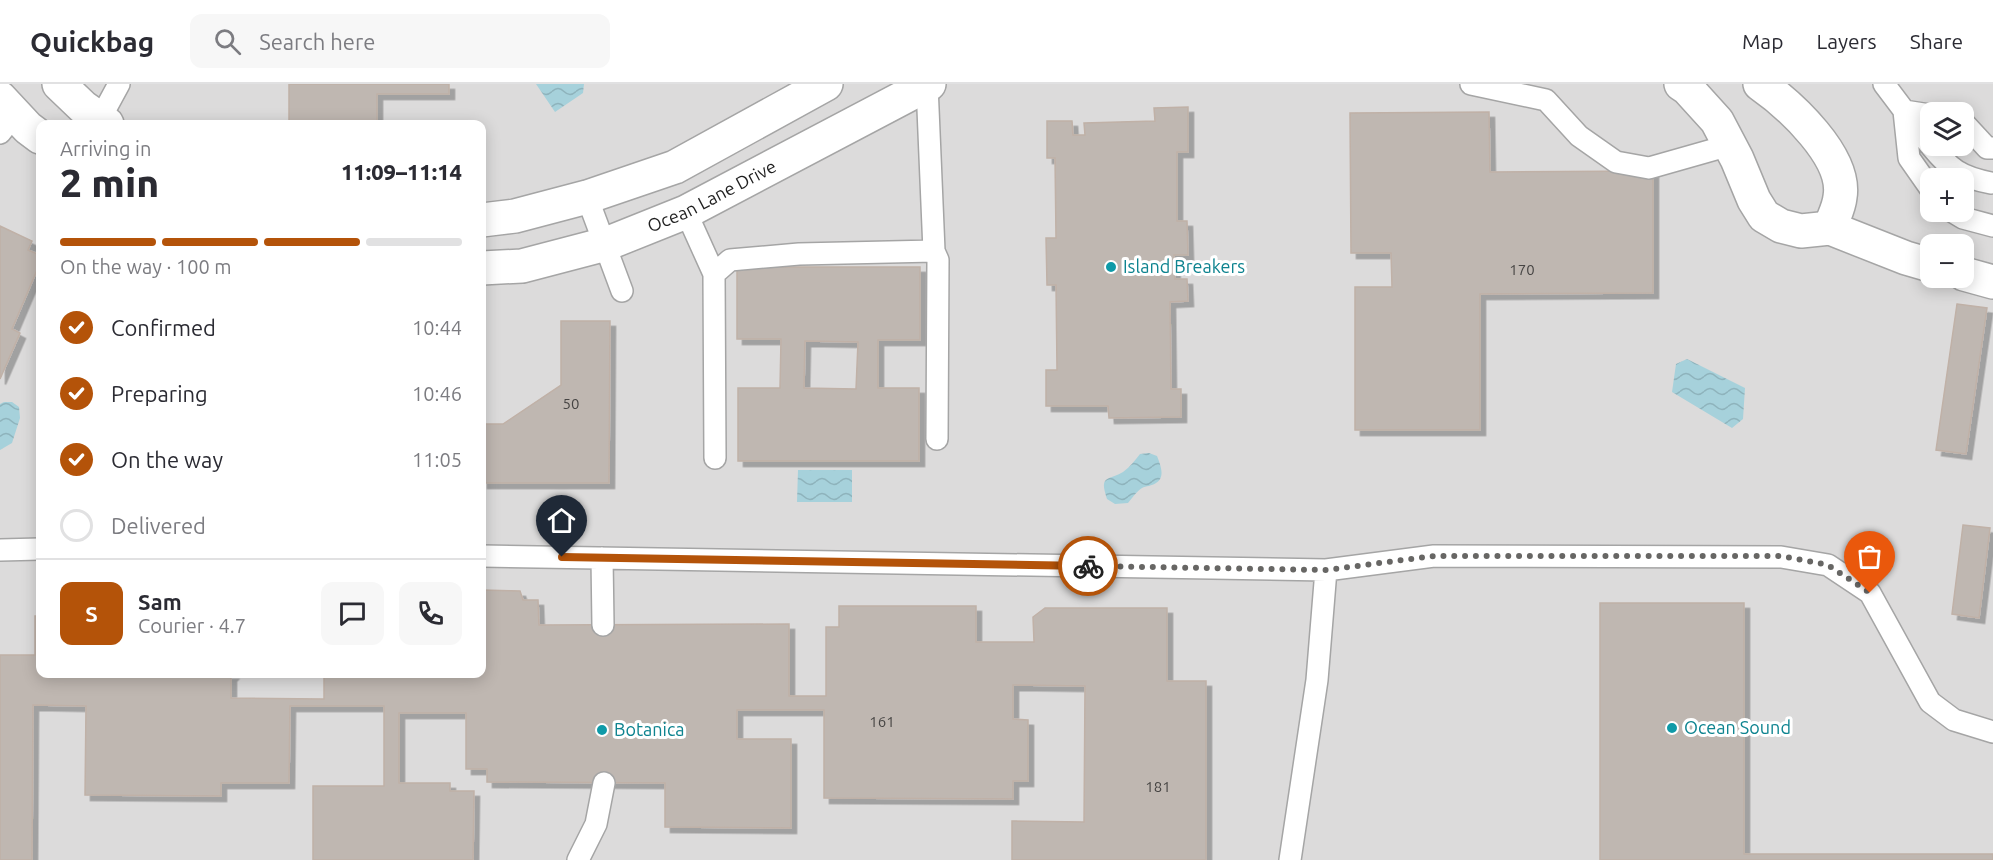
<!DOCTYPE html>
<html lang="en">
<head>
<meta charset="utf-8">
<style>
  body { margin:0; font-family:Ubuntu,sans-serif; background:#f7f7f7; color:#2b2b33; height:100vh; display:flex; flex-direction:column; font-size:22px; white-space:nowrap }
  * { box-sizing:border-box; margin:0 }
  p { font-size:20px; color:#7c7c81 }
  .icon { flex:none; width:33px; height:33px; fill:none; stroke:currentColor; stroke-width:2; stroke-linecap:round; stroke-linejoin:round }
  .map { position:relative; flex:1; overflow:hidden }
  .panel { position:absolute; left:36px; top:36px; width:450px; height:558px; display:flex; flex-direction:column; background:#fff; border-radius:12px; box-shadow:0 3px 15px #0003 }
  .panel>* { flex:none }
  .fabs { position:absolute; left:1920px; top:18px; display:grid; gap:12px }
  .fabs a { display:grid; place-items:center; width:54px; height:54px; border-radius:12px; background:#fff; box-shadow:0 3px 15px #0003; font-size:30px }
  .pin { position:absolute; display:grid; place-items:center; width:51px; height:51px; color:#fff; margin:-62px -26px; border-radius:50% 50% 50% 0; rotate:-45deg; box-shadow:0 0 6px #0007 }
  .pin .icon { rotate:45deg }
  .courier { position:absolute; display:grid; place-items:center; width:60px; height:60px; margin:-30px; border:4px solid #b45309; border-radius:50%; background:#fff; color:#222; box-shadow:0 2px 8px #0007 }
  .overview em { font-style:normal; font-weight:800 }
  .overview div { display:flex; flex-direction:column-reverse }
  .overview { display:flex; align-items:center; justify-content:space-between; height:102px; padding:0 24px }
  h1 { font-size:39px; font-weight:800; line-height:45px }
  .bar { display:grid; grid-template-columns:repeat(4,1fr); gap:9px 6px; align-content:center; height:72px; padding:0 24px }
  .bar i { height:8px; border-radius:4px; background:#e1e1e2 }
  .bar .selected { background:#b45309 }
  .bar p { grid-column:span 4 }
  .line { display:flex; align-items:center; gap:15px; padding:0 24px; border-top:2px solid #e1e1e2 }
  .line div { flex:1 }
  .round { display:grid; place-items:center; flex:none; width:63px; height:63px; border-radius:12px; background:#f7f7f7 }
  ol { padding:0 24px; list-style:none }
  li { display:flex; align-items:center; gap:18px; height:66px }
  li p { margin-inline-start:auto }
  li .icon { padding:6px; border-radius:50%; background:#b45309; color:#fff; stroke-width:4 }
  li:last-child { color:#7c7c81 }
  li i { width:33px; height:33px; border:3px solid #e1e1e2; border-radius:50% }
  header { display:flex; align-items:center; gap:36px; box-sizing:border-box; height:84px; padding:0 30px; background:#fff; border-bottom:2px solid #e1e1e2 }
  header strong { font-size:28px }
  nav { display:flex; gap:33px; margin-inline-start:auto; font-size:21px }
  .search { width:420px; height:54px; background:#f7f7f7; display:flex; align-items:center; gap:15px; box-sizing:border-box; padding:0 21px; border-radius:12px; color:#7c7c81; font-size:22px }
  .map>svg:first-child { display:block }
  .residential { fill:#dcdbdb; fill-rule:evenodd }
  .water { fill:url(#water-waves) }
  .building { fill:#bfb7b1; stroke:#c0b1a7; stroke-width:1.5; fill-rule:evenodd; filter:url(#shadow) }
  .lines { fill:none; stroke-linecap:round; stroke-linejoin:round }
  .lane-casing { stroke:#a5a5a5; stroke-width:24 }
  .street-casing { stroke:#a5a5a5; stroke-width:36 }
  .lane { stroke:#fff; stroke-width:21 }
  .street { stroke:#fff; stroke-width:33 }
  .done { stroke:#676664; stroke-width:6; stroke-dasharray:0 10.8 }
  .route { stroke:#b45309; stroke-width:8 }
  .culture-dot { fill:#0f9aa8; stroke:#fff; stroke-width:2 }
  .labels { text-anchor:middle; stroke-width:6; stroke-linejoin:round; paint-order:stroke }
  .number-label { font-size:15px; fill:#464443 }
  .street-label { font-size:18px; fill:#1e1e1e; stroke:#fff }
  .culture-label { font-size:18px; fill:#0d838f; stroke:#fff; text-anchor:start }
</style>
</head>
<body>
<header>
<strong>Quickbag</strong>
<div class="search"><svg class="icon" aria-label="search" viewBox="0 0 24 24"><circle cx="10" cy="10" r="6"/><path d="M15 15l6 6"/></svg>Search here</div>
<nav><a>Map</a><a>Layers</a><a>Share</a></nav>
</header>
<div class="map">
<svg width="1993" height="776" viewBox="0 0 1993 776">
  <defs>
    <pattern id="water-waves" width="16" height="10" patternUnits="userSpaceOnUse" patternTransform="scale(1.5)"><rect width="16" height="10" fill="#a6d1db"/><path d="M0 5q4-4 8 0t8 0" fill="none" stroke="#8eb3bc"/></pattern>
    <filter id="shadow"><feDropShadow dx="5.5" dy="5.5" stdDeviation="0" flood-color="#0004"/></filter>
  </defs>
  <rect width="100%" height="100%" fill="#efebe5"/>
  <!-- residential -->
  <path class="residential" d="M0,0h1993v776h-1993zM1930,28h34v34h-34zM40,40h442v550h-442zM1930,94h34v34h-34zM1930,160h34v34h-34z"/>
  <!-- water -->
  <path class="water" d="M536,0h48l-1,9 -28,19z
    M1687,275l58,29 -2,31 -11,9 -60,-36 4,-28z
    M4,318h8l7,5 1,11 -8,25 -12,7v-46z
    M1149,369l8,3c3,8 9,21 -1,27 -4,3 -10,3 -14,5 -6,4 -9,9 -14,15l-13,1 -8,-5c-8,-24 0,-18 16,-27 7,-5 12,-12 17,-18z
    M798,386h54v32h-55z"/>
  <!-- building -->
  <path class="building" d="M289,0h160v10h-72v30h-88z
    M1188,23v45h-11v69h10l1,34h-14l1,24h12l1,22 -18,1 1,87h10v28l-72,1 -1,-12h-62v-36h11l-1,-85h-9l-1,-47h10l-1,-80h-8v-37h25l1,14h12l-1,-12 71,-2 -1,-13z
    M1489,28l1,60 163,-1v122l-173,1v136h-125v-143h37l-1,-34h-40l-1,-140z
    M0,142l32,15 -4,9 12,5v8l-28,66 8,4 -20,46z
    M737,183h183v73h-42v48h41v73h-181v-73h42l1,-49h-44zM805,257l53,1 -2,47 -52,-1z
    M1957,220l30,4 -21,146 -30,-4z
    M561,237h49l-1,162h-127v-59h21l58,-39z
    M1963,441l27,3 -11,90 -27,-4z
    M482,506l38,1 3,9h15l1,25 250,-1v72h37v-69h13v-21h137v36h58l-1,-25 12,-9h122v73h39v179h-194v-39l72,1 1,-136 -72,-1v34l15,1v61h-15v18l-189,-1v-88h-87v29h54v89l-126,-1v-44l-178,-1v-13h-21v-56h-67v70h51v8h24l-1,69h-160v-74h71v-80h-94l-1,77h-68v13l-136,-1 1,-89 -53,-1 -1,155h-32v-205h35v-39h5v58h193l-2,2v22l93,1v-25h158z
    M1600,519h144v251h249v6h-393z"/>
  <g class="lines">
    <defs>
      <path id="lane" d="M1471,0l75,16 33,36 37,26 33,6 81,-23
        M1884,0l46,61
        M1904,27l5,47 21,30
        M1904,27l26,4
        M100,35l19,-35
        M1964,39l23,25h6
        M0,49l15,-19
        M1931,62c19,23 29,31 60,37
        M587,113l35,94
        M686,128l28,62 1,184
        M1953,128l10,6 30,8
        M934,167l4,9 -1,179
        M714,190l16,-14 69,-6 135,-3 -7,-166
        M0,466l40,-1
        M482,472l844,14 -9,110 -27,180
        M602,474l1,67
        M1326,486l108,-14 347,1 47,8 42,28 60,109 24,18 39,12
        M578,776l18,-36 8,-41"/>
      <g id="street">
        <path d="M59,0l24,23 24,17"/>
        <path d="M1681,0l6,4 30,33 20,38 17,41 10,16 17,10 20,5 29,-3 76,30 24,7"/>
        <path d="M1760,0c30,21 87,73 80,113 -1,11 -7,21 -10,31"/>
        <path d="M0,14l28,30 12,9"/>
        <path d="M482,136l33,-4 72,-19 88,-30 151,-83"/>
        <path id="s1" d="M482,184l40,-2 84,-22 80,-32 243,-128"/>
        <path d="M1964,190l29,8"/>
      </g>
    </defs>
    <!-- lane casing -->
    <use href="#lane" class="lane-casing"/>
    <!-- street casing -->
    <use href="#street" class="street-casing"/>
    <!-- lane -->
    <use href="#lane" class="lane"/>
    <!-- street -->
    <use href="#street" class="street"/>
  </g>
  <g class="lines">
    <!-- done -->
    <path class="done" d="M1088,482l238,4 108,-14h347l47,9 42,28"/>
    <!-- route -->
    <path class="route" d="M562,473l526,9"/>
  </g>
  <!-- markers -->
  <g class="culture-dot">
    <circle cx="1111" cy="183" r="6"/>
    <circle cx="1672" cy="644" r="6"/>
    <circle cx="602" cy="646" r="6"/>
  </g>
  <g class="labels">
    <!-- number labels -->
    <g class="number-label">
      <text x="1522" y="191">170</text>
      <text x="571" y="325">50</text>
      <text x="882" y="643">161</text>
      <text x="1158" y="708">181</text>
    </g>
    <!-- street labels -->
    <g class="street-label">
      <text dy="6" stroke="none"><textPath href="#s1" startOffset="243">Ocean Lane Drive</textPath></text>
    </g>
    <!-- culture labels -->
    <g class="culture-label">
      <text x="1123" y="189">Island Breakers</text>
      <text x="1684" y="650">Ocean Sound</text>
      <text x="614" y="652">Botanica</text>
    </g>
  </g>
</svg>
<div class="fabs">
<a><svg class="icon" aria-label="layers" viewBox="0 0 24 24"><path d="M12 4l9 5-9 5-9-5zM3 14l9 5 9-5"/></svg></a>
<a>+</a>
<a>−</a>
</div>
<div class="pin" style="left:1870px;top:509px;background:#ea580c"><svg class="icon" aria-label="bag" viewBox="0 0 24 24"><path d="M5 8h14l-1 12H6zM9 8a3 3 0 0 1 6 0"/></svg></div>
<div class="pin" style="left:562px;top:473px;background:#1f2937"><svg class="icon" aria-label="home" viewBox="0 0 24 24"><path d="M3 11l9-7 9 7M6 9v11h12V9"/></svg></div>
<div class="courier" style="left:1088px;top:482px"><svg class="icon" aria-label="bike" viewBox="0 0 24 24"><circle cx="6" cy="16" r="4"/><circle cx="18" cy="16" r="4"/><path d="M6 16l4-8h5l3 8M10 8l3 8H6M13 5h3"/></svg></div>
<section class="panel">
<div class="overview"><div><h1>2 min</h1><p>Arriving in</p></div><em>11:09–11:14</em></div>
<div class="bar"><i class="selected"></i><i class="selected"></i><i class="selected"></i><i></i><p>On the way · 100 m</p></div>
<ol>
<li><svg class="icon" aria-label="check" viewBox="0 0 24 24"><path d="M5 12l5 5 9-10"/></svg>Confirmed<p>10:44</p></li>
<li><svg class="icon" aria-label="check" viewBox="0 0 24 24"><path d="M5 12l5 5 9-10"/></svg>Preparing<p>10:46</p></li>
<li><svg class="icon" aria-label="check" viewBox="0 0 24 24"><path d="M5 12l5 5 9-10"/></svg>On the way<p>11:05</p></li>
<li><i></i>Delivered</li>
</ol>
<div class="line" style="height:108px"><b class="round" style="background:#b45309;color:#fff">S</b><div><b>Sam</b><p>Courier · 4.7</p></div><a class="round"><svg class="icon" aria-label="chat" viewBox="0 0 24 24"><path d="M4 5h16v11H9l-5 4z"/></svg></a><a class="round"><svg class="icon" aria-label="phone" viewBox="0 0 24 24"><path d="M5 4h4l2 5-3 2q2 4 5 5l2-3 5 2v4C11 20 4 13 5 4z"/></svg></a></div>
</section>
</div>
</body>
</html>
